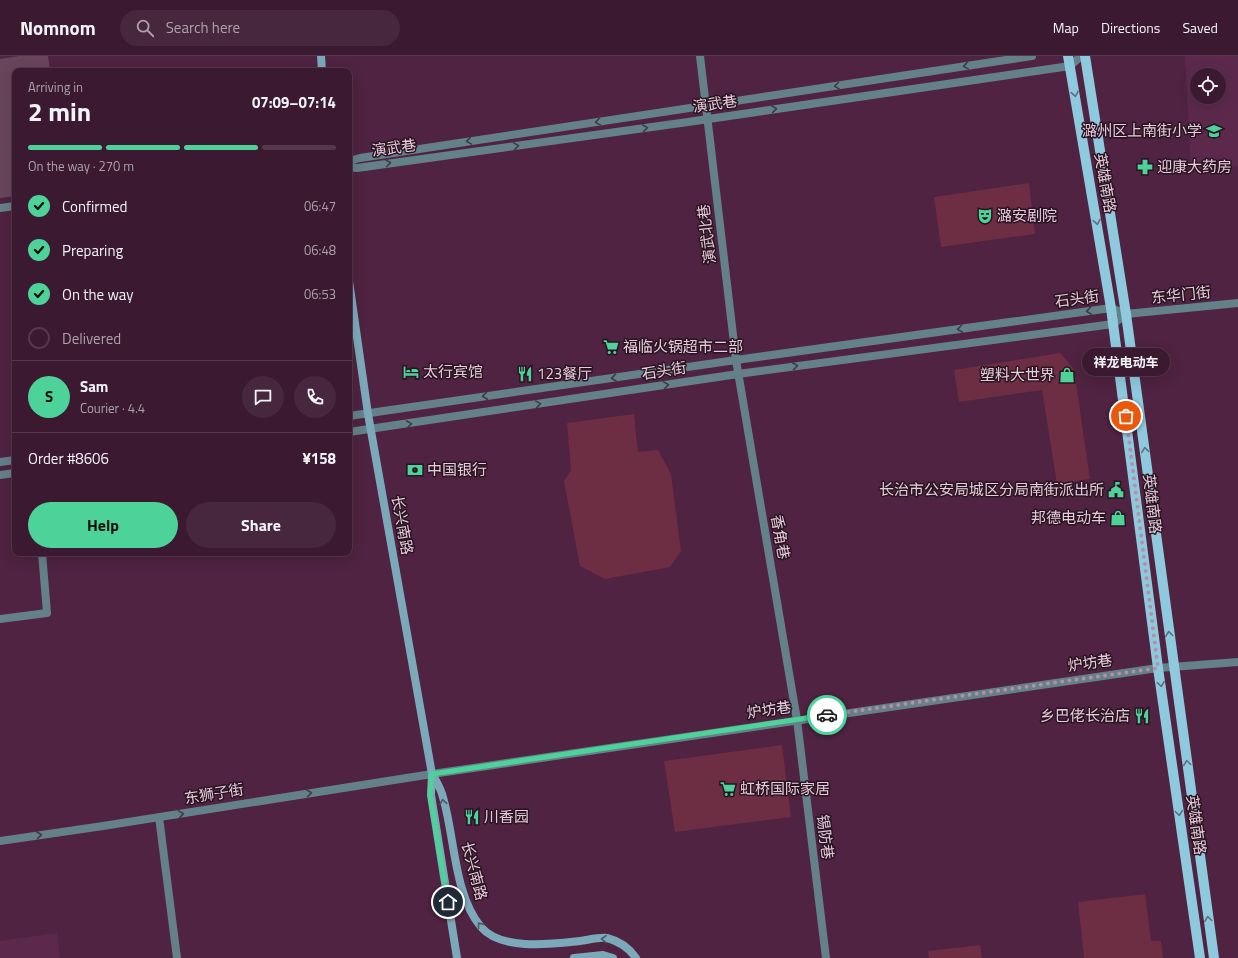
<!DOCTYPE html>
<html lang="en">
<head>
<meta charset="utf-8">
<style>
  body { margin:0; font-family:"Titillium Web","Noto Sans SC",sans-serif; background:#46273d; color:#f1f3f6; height:100vh; display:flex; flex-direction:column; font-size:15px; white-space:nowrap }
  * { box-sizing:border-box; margin:0 }
  p { font-size:13px; color:#aca1ab }
  .icon { flex:none; width:22px; height:22px; fill:none; stroke:currentColor; stroke-width:2; stroke-linecap:round; stroke-linejoin:round }
  .map { position:relative; flex:1; overflow:hidden }
  .panel { position:absolute; left:12px; top:12px; width:340px; height:488px; display:flex; flex-direction:column; background:#3b1a31; border-radius:8px; box-shadow:0 4px 16px #0002,0 0 0 1px #54384d }
  .panel>* { flex:none }
  .tools { position:absolute; left:1190px; top:12px; display:grid; gap:8px }
  .tools a { display:grid; place-items:center; width:36px; height:36px; border-radius:50%; background:#3b1a31; box-shadow:0 4px 16px #0002,0 0 0 1px #54384d; font-size:20px }
  .pin { position:absolute; display:grid; place-items:center; width:34px; height:34px; color:#fff; margin:-17px; border:2px solid #fff; border-radius:50%; box-shadow:0 1px 4px #0007 }
  .courier { position:absolute; display:grid; place-items:center; width:40px; height:40px; margin:-20px; border:3px solid #4dd39a; border-radius:50%; background:#fff; color:#222; box-shadow:0 1px 5px #0007 }
  .bubble { position:absolute; height:28px; border-radius:14px; background:#3b1a31; box-shadow:0 4px 16px #0002,0 0 0 1px #54384d; font-size:13px; font-weight:700; line-height:28px; text-align:center }
  .head em { font-style:normal; font-weight:700 }
  .head div { display:flex; flex-direction:column-reverse }
  .head { display:flex; align-items:center; justify-content:space-between; height:68px; padding:0 16px }
  h1 { font-size:26px; font-weight:700; line-height:30px }
  .bar { display:grid; grid-template-columns:repeat(4,1fr); gap:6px 4px; align-content:center; height:48px; padding:0 16px }
  .bar i { height:5px; border-radius:3px; background:#54384d }
  .bar .on { background:#4dd39a }
  .bar p { grid-column:span 4 }
  .line { display:flex; align-items:center; gap:10px; padding:0 16px; border-top:1px solid #54384d }
  .line div { flex:1 }
  .round { display:grid; place-items:center; flex:none; width:42px; height:42px; border-radius:21px; background:#46273d }
  ol { padding:0 16px; list-style:none }
  li { display:flex; align-items:center; gap:12px; height:44px }
  li p { margin-inline-start:auto }
  li .icon { padding:4px; border-radius:50%; background:#4dd39a; color:#111; stroke-width:4 }
  li:last-child { color:#aca1ab }
  li i { width:22px; height:22px; border:2px solid #54384d; border-radius:50% }
  .primary-button { display:flex; gap:8px; margin-top:auto; padding:8px 16px }
  .primary-button a { flex:1; height:46px; border-radius:24px; background:#4dd39a; color:#111; font-size:16px; font-weight:700; line-height:46px; text-align:center }
  .primary-button a+a { background:#46273d; color:#f1f3f6 }
  header { display:flex; align-items:center; gap:24px; box-sizing:border-box; height:56px; padding:0 20px; background:#3b1a31; border-bottom:1px solid #54384d }
  header strong { font-size:19px }
  nav { display:flex; gap:22px; margin-inline-start:auto; font-size:14px }
  .search { width:280px; height:36px; background:#46273d; display:flex; align-items:center; gap:10px; box-sizing:border-box; padding:0 14px; border-radius:22px; color:#aca1ab; font-size:15px }
  .map>svg:first-child { display:block }
  .built { fill:#5c294c; fill-rule:evenodd }
  .green { fill:#69455c }
  .building { fill:#6d2d42 }
  .lines { fill:none; stroke-linecap:round; stroke-linejoin:round }
  .service { stroke:#648089; stroke-width:8 }
  .minor { stroke:#648089; stroke-width:8 }
  .tertiary { stroke:#648089; stroke-width:8 }
  .secondary { stroke:#7ca9b9; stroke-width:8 }
  .primary { stroke:#8ec9de; stroke-width:10 }
  .oneway { stroke:#3e3a46 }
  .oneway2 { stroke:#5c6f80 }
  .oneway3 { stroke:#4e5866 }
  .done { stroke:#b290a6; stroke-width:4; stroke-dasharray:0 7.2 }
  .route { stroke:#4dd39a; stroke-width:5 }
  .labels { text-anchor:middle; stroke-width:3; stroke-linejoin:round; paint-order:stroke }
  .street-label { font-size:15px; fill:#e8cbdc; stroke:#291522 }
  .poi-label { font-size:15px; fill:#e8cbdc; stroke:#291522; text-anchor:start }
</style>
</head>
<body>
<header>
<strong>Nomnom</strong>
<div class="search"><svg class="icon" aria-label="search" viewBox="0 0 24 24"><circle cx="10" cy="10" r="6"/><path d="M15 15l6 6"/></svg>Search here</div>
<nav><a>Map</a><a>Directions</a><a>Saved</a></nav>
</header>
<div class="map">
<svg width="1238" height="902" viewBox="0 0 1238 902">
  <rect width="100%" height="100%" fill="#4f2341"/>
  <!-- built -->
  <path class="built" d="M1185,0h53v110l-47,5zM1197,19h22v22h-22z
    M57,877l3,25h-60v-17z"/>
  <!-- green -->
  <path class="green" d="M19,0h29l2,15h-35v125l-15,2v-139z"/>
  <!-- building -->
  <path class="building" d="M1029,127l6,51 -94,13 -7,-50z
    M1060,297l14,16 16,110 -33,5 -15,-94 -83,12 -5,-32z
    M634,358l4,38 20,-2 13,24 10,77 -11,16 -65,12 -25,-13 -16,-85 7,-11 -4,-47z
    M782,689l9,72 -116,15 -11,-71z
    M1145,838l6,47h10l2,17h-79l-6,-56z
    M980,889l2,13h-53l-1,-7z"/>
  <g class="lines">
    <!-- service -->
    <path class="service" d="M0,563l47,-6 -5,-60"/>
    <!-- minor -->
    <path class="minor" d="M700,0l36,304 61,360 29,238
      M349,105l11,-3 672,-102
      M349,111l8,1 331,-46 382,-56 11,-10
      M0,152l15,-2
      M349,360l387,-56 375,-52 15,6 112,-11
      M349,376l389,-58 375,-50 13,-10
      M0,406l15,-2
      M0,419l15,-2
      M1158,612l80,-6
      M159,761l18,141
      M0,785l103,-15 329,-52"/>
    <!-- tertiary -->
    <path class="tertiary" d="M432,718l726,-106"/>
    <!-- secondary -->
    <path class="secondary" d="M321,0l1,15
      M349,225l19,133 64,360 -1,21 26,163
      M433,719c3,6 7,12 9,19 13,40 11,100 39,133 20,24 71,17 99,14 8,-1 19,-4 27,-3 12,3 22,10 29,20
      M574,902l29,-3 10,3"/>
    <!-- primary -->
    <path class="primary" d="M1068,0l43,252 47,360 42,290
      M1085,0l41,258 88,644"/>
  </g>
  <!-- one-way arrows -->
  <defs><path id="oneway-chevron" d="M-2-3.5L2.5 0L-2 3.5" fill="none" stroke-width="1.6" stroke-linecap="round" stroke-linejoin="round"/></defs>
  <g class="oneway">
    <use href="#oneway-chevron" transform="translate(966 10) rotate(171)"/>
    <use href="#oneway-chevron" transform="translate(837 30) rotate(171)"/>
    <use href="#oneway-chevron" transform="translate(774 53) rotate(-8)"/>
    <use href="#oneway-chevron" transform="translate(598 66) rotate(171)"/>
    <use href="#oneway-chevron" transform="translate(645 72) rotate(-8)"/>
    <use href="#oneway-chevron" transform="translate(469 85) rotate(171)"/>
    <use href="#oneway-chevron" transform="translate(516 90) rotate(-8)"/>
    <use href="#oneway-chevron" transform="translate(388 107) rotate(-8)"/>
    <use href="#oneway-chevron" transform="translate(1089 255) rotate(172)"/>
    <use href="#oneway-chevron" transform="translate(960 273) rotate(172)"/>
    <use href="#oneway-chevron" transform="translate(795 310) rotate(-8)"/>
    <use href="#oneway-chevron" transform="translate(614 322) rotate(172)"/>
    <use href="#oneway-chevron" transform="translate(666 329) rotate(-9)"/>
    <use href="#oneway-chevron" transform="translate(485 340) rotate(172)"/>
    <use href="#oneway-chevron" transform="translate(538 348) rotate(-9)"/>
    <use href="#oneway-chevron" transform="translate(409 368) rotate(-9)"/>
    <use href="#oneway-chevron" transform="translate(309 737) rotate(-9)"/>
    <use href="#oneway-chevron" transform="translate(181 758) rotate(-9)"/>
    <use href="#oneway-chevron" transform="translate(39 779) rotate(-8)"/>
  </g>
  <g class="oneway2">
    <use href="#oneway-chevron" transform="translate(1075 38) rotate(80)"/>
    <use href="#oneway-chevron" transform="translate(1097 166) rotate(80)"/>
    <use href="#oneway-chevron" transform="translate(1145 394) rotate(-98)"/>
    <use href="#oneway-chevron" transform="translate(1169 578) rotate(-97)"/>
    <use href="#oneway-chevron" transform="translate(1161 628) rotate(82)"/>
    <use href="#oneway-chevron" transform="translate(1187 707) rotate(-98)"/>
    <use href="#oneway-chevron" transform="translate(1179 757) rotate(82)"/>
    <use href="#oneway-chevron" transform="translate(1208 863) rotate(-98)"/>
  </g>
  <g class="oneway3">
    <use href="#oneway-chevron" transform="translate(443 746) rotate(-101)"/>
    <use href="#oneway-chevron" transform="translate(480 869) rotate(-129)"/>
    <use href="#oneway-chevron" transform="translate(604 883) rotate(-177)"/>
  </g>
  <g class="lines">
    <!-- done -->
    <path class="done" d="M827,659l331,-47 -32,-252"/>
    <!-- route -->
    <path class="route" d="M448,846l-18,-107 2,-21 395,-59"/>
  </g>
  <!-- icons -->
  <defs>
    <symbol id="school-bare" viewBox="-9 -9 18 18"><path d="M0-5L7-2L0 1L-7-2ZM-4 1L0 2.5L4 1V4Q0 6-4 4Z" fill="#4dd39a" stroke="#291522" stroke-width="2.5" paint-order="stroke"/></symbol>
    <symbol id="pharmacy-bare" viewBox="-9 -9 18 18"><path d="M-2-6h4v4h4v4h-4v4h-4v-4h-4v-4h4Z" fill="#4dd39a" stroke="#291522" stroke-width="2.5" paint-order="stroke"/></symbol>
    <symbol id="theatre-bare" viewBox="-9 -9 18 18"><path d="M-5-5.5Q0-4 5-5.5V0Q5 5 0 6Q-5 5-5 0ZM-3.3-2.5H-1v1.5H-3.3ZM1-2.5H3.3v1.5H1ZM-2.8 1Q0 5.5 2.8 1Z" fill="#4dd39a" stroke="#291522" stroke-width="2.5" paint-order="stroke"/></symbol>
    <symbol id="supermarket-bare" viewBox="-9 -9 18 18"><path d="M-6-5.5h2.5l.6 2H6L4.5 2H-2.5L-4.4-4H-6ZM-1.5 3.2a1.3 1.3 0 1 0 .1 0ZM3 3.2a1.3 1.3 0 1 0 .1 0Z" fill="#4dd39a" stroke="#291522" stroke-width="2.5" paint-order="stroke"/></symbol>
    <symbol id="hotel-bare" viewBox="-9 -9 18 18"><path d="M-6-4.5h1.5V1H6V5H4.5V3h-9V5H-6ZM-4 0a1.8 1.8 0 1 1 3.6 0ZM.5 0V-2.5h3Q6-2.5 6 0Z" fill="#4dd39a" stroke="#291522" stroke-width="2.5" paint-order="stroke"/></symbol>
    <symbol id="restaurant-bare" viewBox="-9 -9 18 18"><path d="M-5-6h1v4h1v-4h1v4h1v-4h1v5L-1.5 .5V6h-2V.5L-5-1ZM5-6V6H3V1.5H1.5Q1.5-4 5-6Z" fill="#4dd39a" stroke="#291522" stroke-width="2.5" paint-order="stroke"/></symbol>
    <symbol id="shop-bare" viewBox="-9 -9 18 18"><path d="M-5-2.5h2.3a2.7 3.5 0 0 1 5.4 0H5L5.5 6h-11ZM-1.5-2.5h3a1.5 2.3 0 0 0-3 0Z" fill="#4dd39a" stroke="#291522" stroke-width="2.5" paint-order="stroke"/></symbol>
    <symbol id="bank-bare" viewBox="-9 -9 18 18"><path d="M-6-4H6V4H-6ZM0-2.3a2.3 2.3 0 1 0 0 4.6a2.3 2.3 0 1 0 0-4.6Z" fill="#4dd39a" stroke="#291522" stroke-width="2.5" paint-order="stroke"/></symbol>
    <symbol id="civic-bare" viewBox="-9 -9 18 18"><path d="M-.6-6.5H3V-4.5H.6V-3L4-1V1h2V6H-6V1h2V-1L-.6-3ZM-1.2 2.5V6h2.4V2.5Z" fill="#4dd39a" stroke="#291522" stroke-width="2.5" paint-order="stroke"/></symbol>
  </defs>
  <g fill-rule="evenodd">
    <use href="#school-bare" x="1203" y="64" width="22" height="22"/>
    <use href="#pharmacy-bare" x="1134" y="100" width="22" height="22"/>
    <use href="#theatre-bare" x="974" y="149" width="22" height="22"/>
    <use href="#supermarket-bare" x="600" y="280" width="22" height="22"/>
    <use href="#hotel-bare" x="400" y="305" width="22" height="22"/>
    <use href="#restaurant-bare" x="514" y="307" width="22" height="22"/>
    <use href="#shop-bare" x="1056" y="308" width="22" height="22"/>
    <use href="#bank-bare" x="404" y="403" width="22" height="22"/>
    <use href="#civic-bare" x="1105" y="423" width="22" height="22"/>
    <use href="#shop-bare" x="1107" y="451" width="22" height="22"/>
    <use href="#restaurant-bare" x="1131" y="649" width="22" height="22"/>
    <use href="#supermarket-bare" x="717" y="722" width="22" height="22"/>
    <use href="#restaurant-bare" x="461" y="750" width="22" height="22"/>
  </g>
  <g class="labels">
    <!-- street labels -->
    <g class="street-label">
      <text transform="translate(715 48) rotate(-8)" y="5">演武巷</text>
      <text transform="translate(394 92) rotate(-8)" y="5">演武巷</text>
      <text transform="translate(1105 127) rotate(80)" y="5">英雄南路</text>
      <text transform="translate(707 178) rotate(-97)" y="5">演武北巷</text>
      <text transform="translate(1181 239) rotate(-6)" y="5">东华门街</text>
      <text transform="translate(1077 243) rotate(-8)" y="5">石头街</text>
      <text transform="translate(664 315) rotate(-9)" y="5">石头街</text>
      <text transform="translate(1152 448) rotate(83)" y="5">英雄南路</text>
      <text transform="translate(402 469) rotate(80)" y="5">长兴南路</text>
      <text transform="translate(780 481) rotate(80)" y="5">香角巷</text>
      <text transform="translate(1090 607) rotate(-8)" y="5">炉坊巷</text>
      <text transform="translate(769 654) rotate(-8)" y="5">炉坊巷</text>
      <text transform="translate(214 738) rotate(-9)" y="5">东狮子街</text>
      <text transform="translate(1196 769) rotate(82)" y="5">英雄南路</text>
      <text transform="translate(825 781) rotate(83)" y="5">锡防巷</text>
      <text transform="translate(474 815) rotate(75)" y="5">长兴南路</text>
    </g>
    <!-- poi labels -->
    <g class="poi-label">
      <text x="1202" y="80" text-anchor="end">潞州区上南街小学</text>
      <text x="1157" y="116">迎康大药房</text>
      <text x="997" y="165">潞安剧院</text>
      <text x="623" y="296">福临火锅超市二部</text>
      <text x="423" y="321">太行宾馆</text>
      <text x="537" y="323">123餐厅</text>
      <text x="1055" y="324" text-anchor="end">塑料大世界</text>
      <text x="427" y="419">中国银行</text>
      <text x="1104" y="439" text-anchor="end">长治市公安局城区分局南街派出所</text>
      <text x="1106" y="467" text-anchor="end">邦德电动车</text>
      <text x="1130" y="665" text-anchor="end">乡巴佬长治店</text>
      <text x="740" y="738">虹桥国际家居</text>
      <text x="484" y="766">川香园</text>
    </g>
  </g>
</svg>
<div class="tools">
<a><svg class="icon" aria-label="locate" viewBox="0 0 24 24"><circle cx="12" cy="12" r="6"/><path d="M12 2v4M12 18v4M2 12h4M18 12h4"/></svg></a>
</div>
<div class="pin" style="left:1126px;top:360px;background:#ea580c"><svg class="icon" aria-label="bag" viewBox="0 0 24 24"><path d="M5 8h14l-1 12H6zM9 8a3 3 0 0 1 6 0"/></svg></div>
<div class="pin" style="left:448px;top:846px;background:#1f2937"><svg class="icon" aria-label="home" viewBox="0 0 24 24"><path d="M3 11l9-7 9 7M6 9v11h12V9"/></svg></div>
<div class="courier" style="left:827px;top:659px"><svg class="icon" aria-label="car" viewBox="0 0 24 24"><path d="M5 17H2v-5l4-1 3-4h7l3 4 3 1v5h-3M9 17h6M6 11h13"/><circle cx="7" cy="17" r="2"/><circle cx="17" cy="17" r="2"/></svg></div>
<div class="bubble" style="left:1082px;top:292px;width:88px">祥龙电动车</div>
<section class="panel">
<div class="head"><div><h1>2 min</h1><p>Arriving in</p></div><em>07:09–07:14</em></div>
<div class="bar"><i class="on"></i><i class="on"></i><i class="on"></i><i></i><p>On the way · 270 m</p></div>
<ol>
<li><svg class="icon" aria-label="check" viewBox="0 0 24 24"><path d="M5 12l5 5 9-10"/></svg>Confirmed<p>06:47</p></li>
<li><svg class="icon" aria-label="check" viewBox="0 0 24 24"><path d="M5 12l5 5 9-10"/></svg>Preparing<p>06:48</p></li>
<li><svg class="icon" aria-label="check" viewBox="0 0 24 24"><path d="M5 12l5 5 9-10"/></svg>On the way<p>06:53</p></li>
<li><i></i>Delivered</li>
</ol>
<div class="line" style="height:72px"><b class="round" style="background:#4dd39a;color:#111">S</b><div><b>Sam</b><p>Courier · 4.4</p></div><a class="round"><svg class="icon" aria-label="chat" viewBox="0 0 24 24"><path d="M4 5h16v11H9l-5 4z"/></svg></a><a class="round"><svg class="icon" aria-label="phone" viewBox="0 0 24 24"><path d="M5 4h4l2 5-3 2q2 4 5 5l2-3 5 2v4C11 20 4 13 5 4z"/></svg></a></div>
<div class="line" style="height:52px"><div>Order #8606</div><b>¥158</b></div>
<div class="primary-button"><a>Help</a><a>Share</a></div>
</section>
</div>
</body>
</html>
